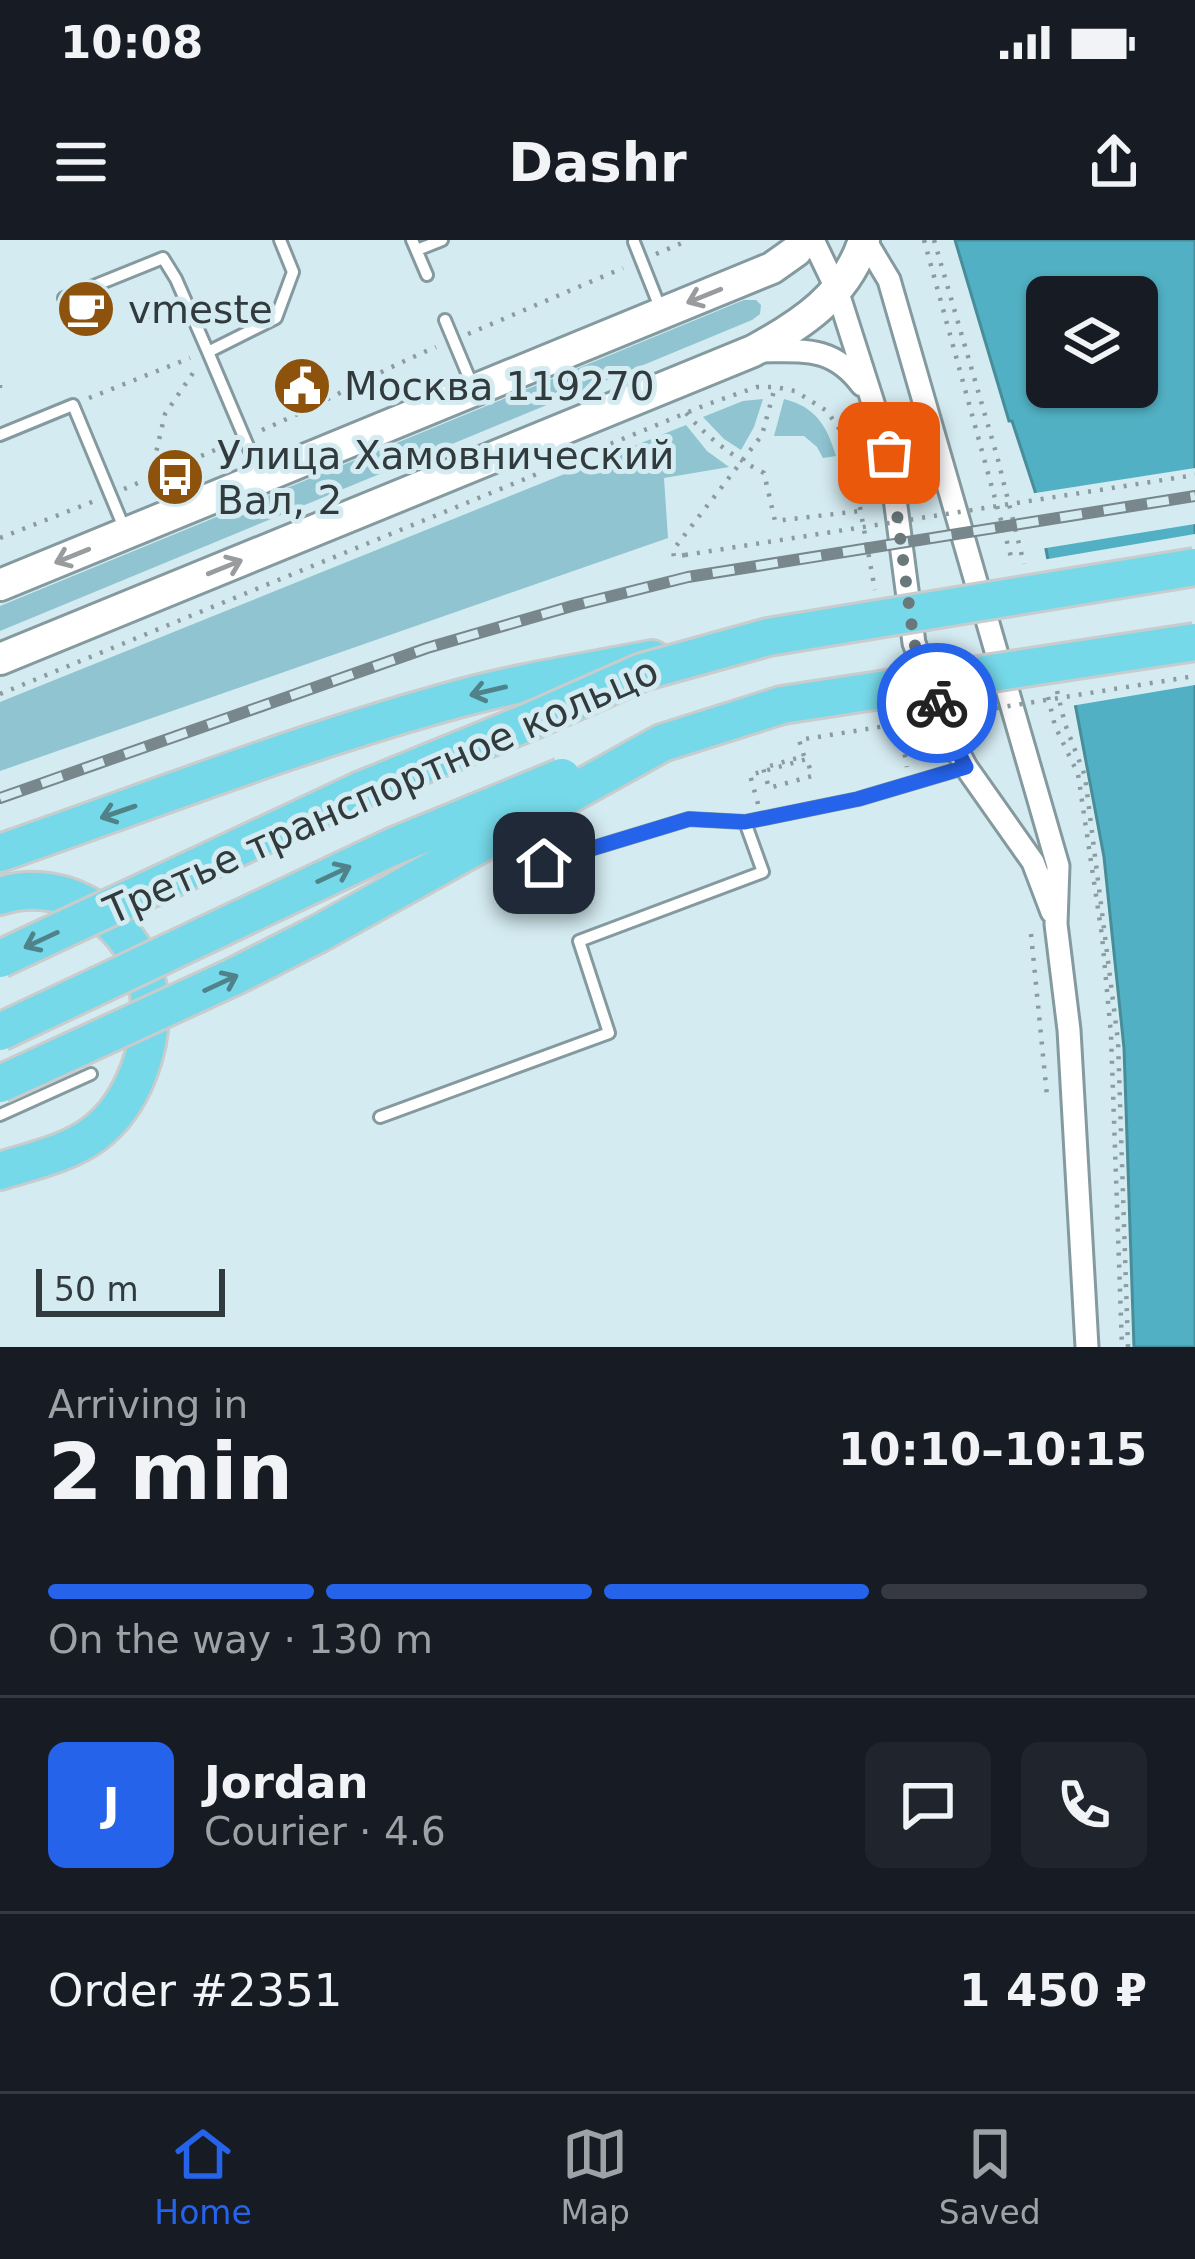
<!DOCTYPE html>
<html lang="en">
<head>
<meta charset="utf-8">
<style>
  body { margin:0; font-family:"DejaVu Sans",sans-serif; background:#20242c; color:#f1f3f6; height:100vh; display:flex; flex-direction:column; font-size:45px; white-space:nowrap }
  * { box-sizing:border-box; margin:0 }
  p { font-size:39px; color:#9ea1a6 }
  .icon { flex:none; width:66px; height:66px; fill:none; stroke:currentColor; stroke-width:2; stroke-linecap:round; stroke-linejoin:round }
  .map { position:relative; height:1107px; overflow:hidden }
  .details { display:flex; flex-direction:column; background:#171b24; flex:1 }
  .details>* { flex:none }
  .buttons { position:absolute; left:1026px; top:36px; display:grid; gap:24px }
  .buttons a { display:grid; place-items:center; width:132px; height:132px; border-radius:18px; background:#171b24; box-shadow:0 3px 9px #0004; font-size:60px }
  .scale { position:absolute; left:36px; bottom:30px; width:189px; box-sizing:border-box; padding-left:12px; border:6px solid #313a3c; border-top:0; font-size:33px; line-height:42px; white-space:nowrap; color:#313a3c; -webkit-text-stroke:9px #d4ebf1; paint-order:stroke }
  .pin { position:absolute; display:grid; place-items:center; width:102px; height:102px; color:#fff; margin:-51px; border-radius:24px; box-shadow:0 6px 18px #0006 }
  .courier { position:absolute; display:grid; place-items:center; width:120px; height:120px; margin:-60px; border:9px solid #2563eb; border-radius:50%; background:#fff; color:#222; box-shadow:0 3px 15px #0007 }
  .overview em { font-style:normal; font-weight:600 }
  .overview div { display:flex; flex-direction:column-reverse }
  .overview { display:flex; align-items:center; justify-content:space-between; height:204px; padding:0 48px }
  h1 { font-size:78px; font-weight:600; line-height:90px }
  .bar { display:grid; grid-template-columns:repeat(4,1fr); gap:18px 12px; align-content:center; height:144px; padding:0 48px }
  .bar i { height:15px; border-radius:9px; background:#363941 }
  .bar .active { background:#2563eb }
  .bar p { grid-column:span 4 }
  .line { display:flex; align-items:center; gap:30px; padding:0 48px; border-top:3px solid #363941 }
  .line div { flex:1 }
  .round { display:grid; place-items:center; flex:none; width:126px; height:126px; border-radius:18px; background:#20242c }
  .status { display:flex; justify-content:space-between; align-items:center; height:84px; padding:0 60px; background:#171b24; direction:ltr }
  .status svg { height:33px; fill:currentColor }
  header { display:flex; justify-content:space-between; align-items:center; height:156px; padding:0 48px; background:#171b24; font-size:54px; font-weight:600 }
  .tab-bar { display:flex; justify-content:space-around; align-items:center; height:168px; border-top:3px solid #363941; background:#171b24; font-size:33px; color:#9ea1a6 }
  .tab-bar a { display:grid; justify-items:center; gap:6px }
  .tab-bar .active { color:#2563eb }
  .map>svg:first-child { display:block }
  .green { fill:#8fc4d0 }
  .water { fill:#51b0c3; stroke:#478d9a; stroke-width:3; fill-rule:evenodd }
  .pier { fill:#d4ebf1 }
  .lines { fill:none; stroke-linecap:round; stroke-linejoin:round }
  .service-casing { stroke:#849a9f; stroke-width:16 }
  .minor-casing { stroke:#849a9f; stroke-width:27 }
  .secondary-casing { stroke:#849a9f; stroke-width:36 }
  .primary-casing { stroke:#c9cccc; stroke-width:42 }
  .path { stroke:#8b9b9f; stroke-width:4.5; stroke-dasharray:3 9; stroke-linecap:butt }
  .service { stroke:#fff; stroke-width:10 }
  .minor { stroke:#fff; stroke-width:21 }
  .secondary { stroke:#fff; stroke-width:30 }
  .primary { stroke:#76d9e9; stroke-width:36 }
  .rail-casing { stroke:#78878b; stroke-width:12 }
  .rail { stroke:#d4ebf1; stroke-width:8; stroke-dasharray:22; stroke-linecap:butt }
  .primary-bridge-casing { stroke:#c9cccc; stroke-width:42; stroke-linecap:butt }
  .path-bridge { stroke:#8b9b9f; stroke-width:4.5; stroke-dasharray:3 9; stroke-linecap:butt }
  .primary-bridge { stroke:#76d9e9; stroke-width:36 }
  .oneway { stroke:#989c9e }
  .oneway2 { stroke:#50828a }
  .done { stroke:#6a787b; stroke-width:12; stroke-dasharray:0 21.6 }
  .route { stroke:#2563eb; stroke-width:15 }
  .labels { text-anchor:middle; stroke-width:10; stroke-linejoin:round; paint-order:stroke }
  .poi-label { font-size:39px; fill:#313a3c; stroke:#d4ebf1; text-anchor:start }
  .street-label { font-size:39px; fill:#313a3c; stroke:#d4ebf1 }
</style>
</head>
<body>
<div class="status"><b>10:08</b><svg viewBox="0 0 49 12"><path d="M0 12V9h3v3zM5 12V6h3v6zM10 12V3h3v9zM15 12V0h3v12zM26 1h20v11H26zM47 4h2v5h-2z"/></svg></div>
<header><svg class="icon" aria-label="menu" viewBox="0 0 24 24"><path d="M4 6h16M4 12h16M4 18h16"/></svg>Dashr<svg class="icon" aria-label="share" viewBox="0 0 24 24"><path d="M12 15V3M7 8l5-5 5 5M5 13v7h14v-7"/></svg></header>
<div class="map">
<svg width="1195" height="1107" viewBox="0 0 1195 1107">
  <rect width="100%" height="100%" fill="#d4ebf1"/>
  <!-- green -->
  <path class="green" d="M744,60h12l5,5 -1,9 -8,6 -752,311v-25z
    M763,159l-9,28 -13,23 -17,-11 -21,-22 40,-16z
    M784,159c32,8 43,27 52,57l-13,2 -6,-11 -13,-11h-30z
    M686,185l21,26 22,16 -65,11 4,60 -668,233v-69z"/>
  <!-- water -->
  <path class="water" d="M955,0h240v1107h-61l-10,-299 -20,-191 -69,-366 -23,-70h-3zM1047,57h90v90h-90z"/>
  <!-- pier -->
  <path class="pier" d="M1195,228v56l-155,25 -11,-55z
    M1195,294v151l-124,21 -29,-146z"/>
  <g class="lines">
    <defs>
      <path id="service" d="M412,0l15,35
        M634,2l27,68
        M417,10l25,-10
        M64,58l99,-40 13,21 32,73
        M445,80l28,67
        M0,195l73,-30 52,125
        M259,232l-51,-120 68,-34 17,-46 -13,-32
        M544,623l145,-44 56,3 113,-23 108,-32
        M0,875l91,-41
        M380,877l229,-84 -30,-92 184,-69 -18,-50"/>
      <path id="minor" d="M813,0l24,50 52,163 25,190 34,90 18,34 67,95 19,50
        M865,0l24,40 169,586 -2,58 13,106 18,317
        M757,111c46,0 75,-6 105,34"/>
      <path id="secondary" d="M0,345l772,-317 24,-17 9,-11
        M0,419l753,-308c48,-26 94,-56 111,-111"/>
      <path id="primary" d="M662,503l120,-38
        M0,613c150,-52 300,-111 454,-153 65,-18 132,-28 198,-41
        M0,656c67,-22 140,28 149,98 6,49 -15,110 -55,140 -27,20 -63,27 -94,37"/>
    </defs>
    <!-- service casing -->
    <use href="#service" class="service-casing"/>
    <!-- minor casing -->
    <use href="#minor" class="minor-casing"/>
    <!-- secondary casing -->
    <use href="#secondary" class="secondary-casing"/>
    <!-- primary casing -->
    <use href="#primary" class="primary-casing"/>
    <!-- path -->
    <path class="path" d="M924,0l89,324
      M934,0l63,216 27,108
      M656,14l33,-14
      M136,82l34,-14
      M468,94l155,-66
      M0,145v7
      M89,158l101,-40
      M686,173c23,26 47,44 78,60l11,48 85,-10
      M262,190c59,-25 114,-58 174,-83
      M151,234l14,-60 30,-44
      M124,249l105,-45
      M0,298l97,-38
      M685,315l-11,2 -1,-7 89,-115 13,-48
      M1057,451l8,33 20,52 33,265 10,306
      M0,454l708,-290 49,-17h18l20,4 32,20 13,19 11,28 24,132
      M1048,457l7,29 23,48 24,162 9,99 11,312
      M898,479l9,48
      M758,564l-8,-29 57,-16 5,17 -43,12 -6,-20 41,-12
      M1031,694l16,162"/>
    <!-- service -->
    <use href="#service" class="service"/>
    <!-- minor -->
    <use href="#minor" class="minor"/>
    <!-- secondary -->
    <use href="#secondary" class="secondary"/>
    <!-- primary -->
    <use href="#primary" class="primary"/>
    <defs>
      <path id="rail" d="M0,558l427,-150 145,-42 116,-29 507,-81"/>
    </defs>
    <!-- rail casing -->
    <use href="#rail" class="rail-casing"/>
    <!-- rail -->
    <use href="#rail" class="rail"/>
    <defs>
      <path id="primary-bridge" d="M782,465l413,-63
        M0,719l361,-169 170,-69 111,-49 126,-35 427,-70
        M0,792l392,-185 170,-70
        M0,844l233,-107 85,-43 344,-191"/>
    </defs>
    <!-- primary-bridge casing -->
    <use href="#primary-bridge" class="primary-bridge-casing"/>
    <!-- path-bridge -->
    <path class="path-bridge" d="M685,315l510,-80
      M804,516l-5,-16 396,-64"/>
    <!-- primary-bridge -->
    <use href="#primary-bridge" class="primary-bridge"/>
  </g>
  <!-- one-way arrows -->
  <defs><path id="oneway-shaft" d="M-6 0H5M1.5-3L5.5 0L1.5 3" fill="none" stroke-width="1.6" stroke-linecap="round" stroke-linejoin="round" transform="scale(3)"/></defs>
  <g class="oneway">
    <use href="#oneway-shaft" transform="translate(704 56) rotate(158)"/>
    <use href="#oneway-shaft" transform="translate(72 316) rotate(158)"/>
    <use href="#oneway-shaft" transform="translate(225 327) rotate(-22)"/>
  </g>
  <g class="oneway2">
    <use href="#oneway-shaft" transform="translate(488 451) rotate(167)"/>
    <use href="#oneway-shaft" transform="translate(118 572) rotate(161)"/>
    <use href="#oneway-shaft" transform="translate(334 634) rotate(-25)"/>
    <use href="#oneway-shaft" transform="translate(41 700) rotate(155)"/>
    <use href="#oneway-shaft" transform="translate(221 743) rotate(-25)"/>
  </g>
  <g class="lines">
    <!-- done -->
    <path class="done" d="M889,213l25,190 23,60"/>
    <!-- route -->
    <path class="route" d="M544,623l145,-44 56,3 113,-23 108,-32 -18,-34 -11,-30"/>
  </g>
  <!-- icons -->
  <defs>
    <symbol id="cafe-disc" viewBox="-11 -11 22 22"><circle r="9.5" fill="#8d530d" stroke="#d4ebf1"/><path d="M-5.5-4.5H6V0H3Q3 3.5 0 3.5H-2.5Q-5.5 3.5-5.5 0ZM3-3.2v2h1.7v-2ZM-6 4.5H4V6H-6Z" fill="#fff"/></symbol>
    <symbol id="civic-disc" viewBox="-11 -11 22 22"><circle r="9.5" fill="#8d530d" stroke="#d4ebf1"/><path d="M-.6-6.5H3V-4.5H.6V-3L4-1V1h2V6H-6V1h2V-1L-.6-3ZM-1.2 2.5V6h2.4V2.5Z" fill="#fff"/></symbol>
    <symbol id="bus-disc" viewBox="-11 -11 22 22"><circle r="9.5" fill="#8d530d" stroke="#d4ebf1"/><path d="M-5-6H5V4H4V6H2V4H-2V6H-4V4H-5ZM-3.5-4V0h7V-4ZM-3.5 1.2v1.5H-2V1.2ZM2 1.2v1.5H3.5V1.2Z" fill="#fff"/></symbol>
  </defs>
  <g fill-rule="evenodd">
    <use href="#cafe-disc" x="53" y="36" width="66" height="66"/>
    <use href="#civic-disc" x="269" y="113" width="66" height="66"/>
    <use href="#bus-disc" x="142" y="204" width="66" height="66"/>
  </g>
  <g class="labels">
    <!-- poi labels -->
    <g class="poi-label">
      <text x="128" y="83">vmeste</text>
      <text x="344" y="160">Москва 119270</text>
      <text x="217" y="229">Улица Хамовнический<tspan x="217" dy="45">Вал, 2</tspan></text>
    </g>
    <!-- street labels -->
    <g class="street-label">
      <text transform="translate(381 550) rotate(-24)" y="14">Третье транспортное кольцо</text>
    </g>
  </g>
</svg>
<div class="buttons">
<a><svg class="icon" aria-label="layers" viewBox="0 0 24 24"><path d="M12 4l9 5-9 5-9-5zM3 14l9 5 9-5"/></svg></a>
</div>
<div class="scale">50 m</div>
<div class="pin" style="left:889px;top:213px;background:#ea580c"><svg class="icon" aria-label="bag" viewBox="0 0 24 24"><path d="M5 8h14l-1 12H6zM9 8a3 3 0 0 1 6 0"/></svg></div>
<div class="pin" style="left:544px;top:623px;background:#1f2937"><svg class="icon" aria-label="home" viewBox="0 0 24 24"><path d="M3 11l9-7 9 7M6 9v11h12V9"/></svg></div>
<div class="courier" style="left:937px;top:463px"><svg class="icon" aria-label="bike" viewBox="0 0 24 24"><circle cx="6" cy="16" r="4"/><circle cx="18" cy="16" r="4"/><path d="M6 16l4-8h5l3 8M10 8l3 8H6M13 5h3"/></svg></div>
</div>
<section class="details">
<div class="overview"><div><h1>2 min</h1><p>Arriving in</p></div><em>10:10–10:15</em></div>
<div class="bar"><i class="active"></i><i class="active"></i><i class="active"></i><i></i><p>On the way · 130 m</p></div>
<div class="line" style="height:216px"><b class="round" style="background:#2563eb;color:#fff">J</b><div><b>Jordan</b><p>Courier · 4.6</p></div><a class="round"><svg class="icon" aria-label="chat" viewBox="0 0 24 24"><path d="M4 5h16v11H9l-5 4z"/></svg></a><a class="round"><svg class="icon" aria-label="phone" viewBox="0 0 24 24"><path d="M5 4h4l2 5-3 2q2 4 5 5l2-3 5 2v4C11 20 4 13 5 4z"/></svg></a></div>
<div class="line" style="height:156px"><div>Order #2351</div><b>1 450 ₽</b></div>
</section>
<nav class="tab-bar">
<a class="active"><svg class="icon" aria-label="home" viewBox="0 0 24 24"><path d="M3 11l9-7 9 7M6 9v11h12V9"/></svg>Home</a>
<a><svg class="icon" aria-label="map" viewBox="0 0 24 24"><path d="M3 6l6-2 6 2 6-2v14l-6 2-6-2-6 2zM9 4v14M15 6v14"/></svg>Map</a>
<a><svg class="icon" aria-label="saved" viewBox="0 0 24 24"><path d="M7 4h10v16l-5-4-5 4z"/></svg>Saved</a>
</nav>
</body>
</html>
